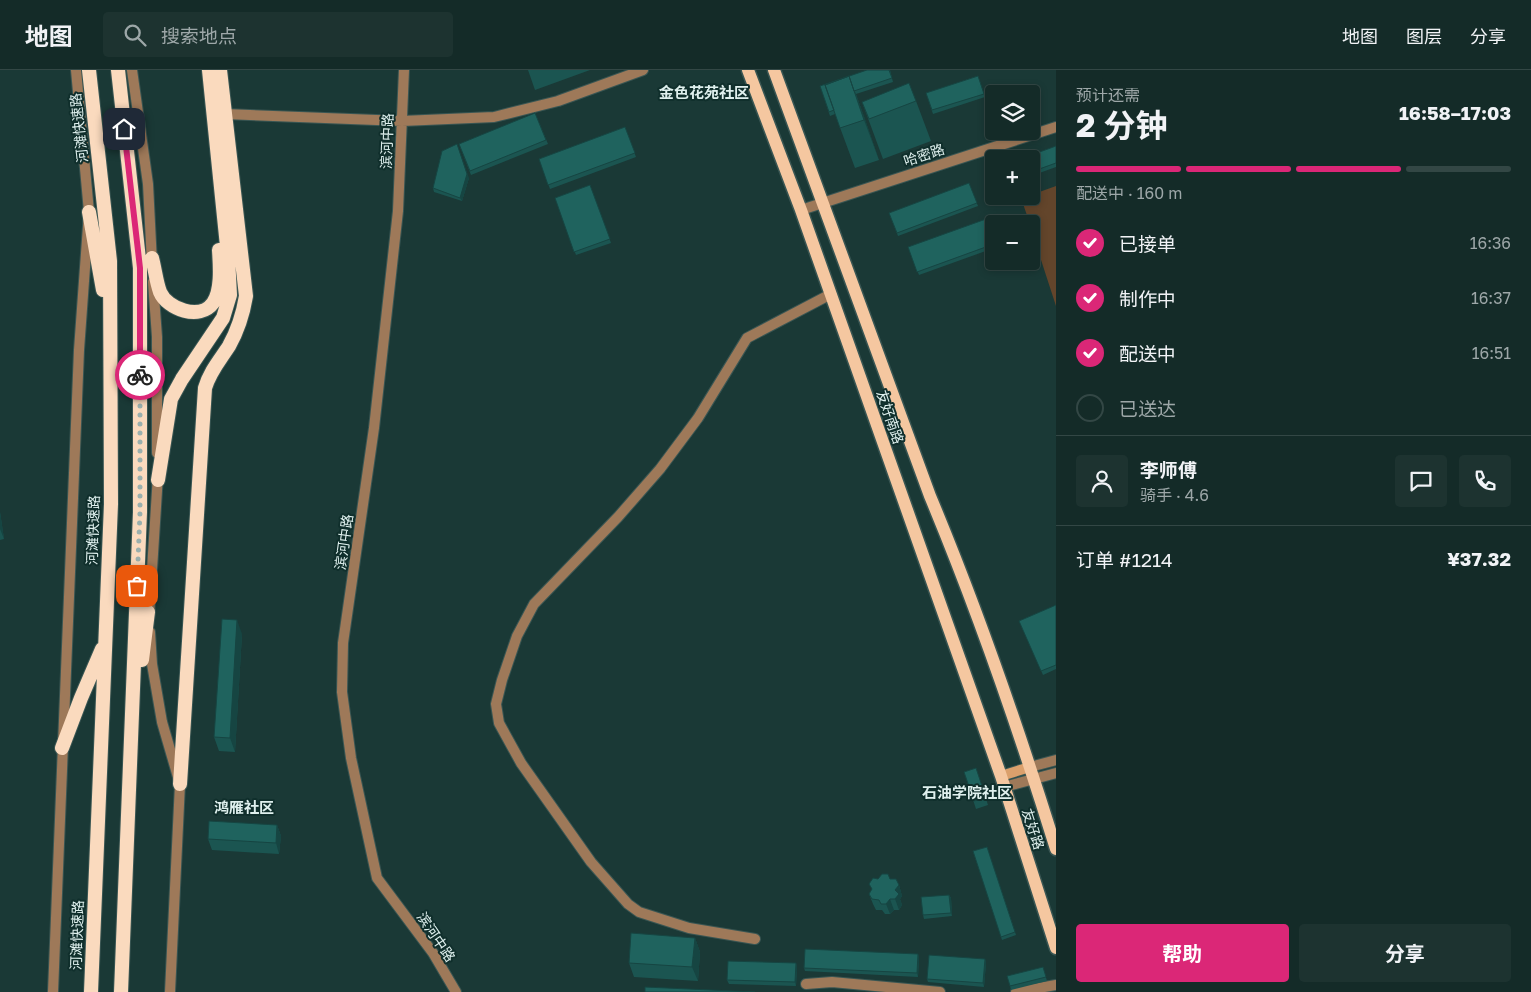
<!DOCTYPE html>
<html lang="zh">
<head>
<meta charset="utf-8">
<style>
  body { margin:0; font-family:"Golos Text","Noto Sans SC",sans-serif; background:#1d3330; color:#f1f3f6; height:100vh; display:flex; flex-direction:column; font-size:19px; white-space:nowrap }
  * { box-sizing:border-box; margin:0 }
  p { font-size:16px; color:#9da7a8 }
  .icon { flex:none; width:28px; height:28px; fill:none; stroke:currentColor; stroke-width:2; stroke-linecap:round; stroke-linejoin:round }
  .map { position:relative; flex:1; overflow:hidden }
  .details { display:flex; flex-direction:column; background:#142b28; width:475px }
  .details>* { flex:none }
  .tools { position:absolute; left:985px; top:15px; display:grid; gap:10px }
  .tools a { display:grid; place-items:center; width:55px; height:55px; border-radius:5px; background:#142b28; box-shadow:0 2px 8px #0003,0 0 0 1px #334745; font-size:25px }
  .pin { position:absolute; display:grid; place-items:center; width:42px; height:42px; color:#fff; margin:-21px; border-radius:10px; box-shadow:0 2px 8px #0006 }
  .courier { position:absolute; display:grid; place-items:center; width:50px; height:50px; margin:-25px; border:4px solid #db2777; border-radius:50%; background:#fff; color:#222; box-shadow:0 1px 6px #0007 }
  .head em { font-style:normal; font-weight:700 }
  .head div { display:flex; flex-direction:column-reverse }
  .head { display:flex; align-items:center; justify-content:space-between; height:85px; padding:0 20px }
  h1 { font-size:32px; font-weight:700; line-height:38px }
  .bar { display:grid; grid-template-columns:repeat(4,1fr); gap:8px 5px; align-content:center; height:60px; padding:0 20px }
  .bar i { height:6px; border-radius:4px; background:#334745 }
  .bar .active { background:#db2777 }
  .bar p { grid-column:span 4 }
  .line { display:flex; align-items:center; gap:12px; padding:0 20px; border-top:1px solid #334745 }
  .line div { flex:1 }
  .round { display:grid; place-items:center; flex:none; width:52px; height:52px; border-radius:5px; background:#1d3330 }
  ol { padding:0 20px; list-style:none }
  li { display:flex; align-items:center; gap:15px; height:55px }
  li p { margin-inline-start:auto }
  li .icon { padding:5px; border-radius:50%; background:#db2777; color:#fff; stroke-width:4 }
  li:last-child { color:#9da7a8 }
  li i { width:28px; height:28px; border:2px solid #334745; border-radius:50% }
  .cta { display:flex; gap:10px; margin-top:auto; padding:10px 20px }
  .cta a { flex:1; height:58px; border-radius:5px; background:#db2777; color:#fff; font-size:20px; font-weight:700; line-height:58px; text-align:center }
  .cta a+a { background:#1d3330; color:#f1f3f6 }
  header { display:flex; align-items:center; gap:30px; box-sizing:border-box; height:70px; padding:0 25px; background:#142b28; border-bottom:1px solid #334745 }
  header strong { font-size:24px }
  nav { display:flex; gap:28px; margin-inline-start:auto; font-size:18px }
  .search { width:350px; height:45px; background:#1d3330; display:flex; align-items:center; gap:12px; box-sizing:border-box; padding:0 18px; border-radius:5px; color:#9da7a8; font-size:19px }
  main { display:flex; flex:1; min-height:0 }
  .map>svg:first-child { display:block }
  .green { fill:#63452b }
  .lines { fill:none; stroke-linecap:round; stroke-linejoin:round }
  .minor-casing { stroke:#3a5653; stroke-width:12 }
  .tertiary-casing { stroke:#3a5653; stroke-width:12 }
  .secondary-casing { stroke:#3a5653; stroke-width:12 }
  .primary-casing { stroke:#3a5653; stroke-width:15 }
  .trunk-casing { stroke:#3a5653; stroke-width:16 }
  .minor { stroke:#9e7959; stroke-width:10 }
  .tertiary { stroke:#9e7959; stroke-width:10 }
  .secondary { stroke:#dba06c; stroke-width:10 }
  .primary { stroke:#f5c7a0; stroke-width:12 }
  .trunk { stroke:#fadabe; stroke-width:14 }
  .wall { fill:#1b5551 }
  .shaded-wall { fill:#164542 }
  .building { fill:#1f635e; stroke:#164542 }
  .done { stroke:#9ab0ae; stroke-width:5; stroke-dasharray:0 9 }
  .route { stroke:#db2777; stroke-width:6 }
  .labels { text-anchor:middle; stroke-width:4; stroke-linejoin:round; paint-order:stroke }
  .street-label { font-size:14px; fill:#dff0ee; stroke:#102f2c }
  .neighbourhood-label { font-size:15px; font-weight:bold; fill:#dff0ee; stroke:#102f2c }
</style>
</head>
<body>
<header>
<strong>地图</strong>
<div class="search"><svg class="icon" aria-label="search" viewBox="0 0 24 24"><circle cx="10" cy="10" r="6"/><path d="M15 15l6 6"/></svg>搜索地点</div>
<nav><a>地图</a><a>图层</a><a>分享</a></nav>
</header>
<main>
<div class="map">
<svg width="1056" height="922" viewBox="0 0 1056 922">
  <rect width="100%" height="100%" fill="#1a3936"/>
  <!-- green -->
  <path class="green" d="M1056,116v120l-25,-77v-5h-1l-9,-26 10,-2v-1z"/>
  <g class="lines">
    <defs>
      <path id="minor" d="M404,0l-6,141 -24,217 -31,215 -1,49 9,66 26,120 56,75 23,39
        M225,44l177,7 92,-4 64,-16 85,-31
        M755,869l-66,-11 -50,-16 -11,-8 -37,-42 -70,-99 -22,-40 -3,-19 6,-24 15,-44 17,-32 84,-87 42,-48 38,-51 49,-80 84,-44
        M806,914l26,-2 108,10
        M1016,922l40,-7"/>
      <path id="tertiary" d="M132,0l16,114 4,79
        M801,140l255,-83
        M153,212l4,55v116
        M149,547l9,-142
        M150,562l2,32 10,58 18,62 -10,208
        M1030,697l26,-7
        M1004,717l52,-14
        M53,922l26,-642 10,-138 -13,-142"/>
      <path id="secondary" d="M1001,706l29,-9"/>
      <path id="primary" d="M748,0l53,140 200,566 55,172
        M774,0l156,426c48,115 89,234 126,353"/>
      <path id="trunk" d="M89,0l21,191 1,243 -20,488
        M118,0l22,198v244l-19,480
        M89,142l14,78
        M152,188c3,11 4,23 8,34 7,17 40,29 53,11 9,-13 7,-37 6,-53
        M158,410l13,-81 11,-20 41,-61 7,-23 -2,-39 -19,-186
        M142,590l6,-48
        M62,678l19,-50 21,-49
        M180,714l25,-396c5,-17 15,-28 24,-42 9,-16 14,-32 17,-50l-26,-226"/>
    </defs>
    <!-- minor casing -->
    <use href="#minor" class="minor-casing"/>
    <!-- tertiary casing -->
    <use href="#tertiary" class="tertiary-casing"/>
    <!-- secondary casing -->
    <use href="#secondary" class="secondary-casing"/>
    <!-- primary casing -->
    <use href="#primary" class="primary-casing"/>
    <!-- trunk casing -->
    <use href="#trunk" class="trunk-casing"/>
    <!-- minor -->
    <use href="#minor" class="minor"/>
    <!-- tertiary -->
    <use href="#tertiary" class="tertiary"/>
    <!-- secondary -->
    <use href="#secondary" class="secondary"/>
    <!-- primary -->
    <use href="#primary" class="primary"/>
    <!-- trunk -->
    <use href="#trunk" class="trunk"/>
  </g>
  <!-- wall -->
  <path class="wall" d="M528,0h62l-55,20z
    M890,0l3,12 -37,12 23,66 -24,8 -20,-54 -5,2 -10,-30z
    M978,6l7,21 -52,17 -7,-21z
    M916,31l15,40 -48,18 -21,-57z
    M535,43l13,31 -77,31 -12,-31z
    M625,57l11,30 -86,32 -11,-30z
    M1056,76v21l-25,9v-17z
    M469,108l-7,23 -28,-9 -1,-4z
    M969,113l9,23 -80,30 -9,-23z
    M590,115l21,58 -35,12 -21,-57z
    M996,126h10l-9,3z
    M994,171v7l-75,27 -11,-28z
    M0,442l4,27 -4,1z
    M1056,535v64l-13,6 -24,-54z
    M242,564l-7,118 -16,-1 -5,-14z
    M976,698l12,37 -12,4 -12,-37z
    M277,755l4,11 -2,18 -67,-4 -4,-11z
    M987,777l29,88 -14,5 -29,-89z
    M878,809h12l9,6 3,11 -2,3 2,6 -3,5h-5l-4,4h-5l-3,-4h-6l-3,-6 -4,-10z
    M949,825l2,3 1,18 -28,3 -1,-4z
    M695,868l5,14 -2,29 -64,-4 -5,-14z
    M918,884l1,4 -1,19 -113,-6 -1,-3z
    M985,889l1,4 -2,24 -56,-5 -1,-3z
    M796,893l1,4 -1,19 -67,-2 -2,-4z
    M1043,897l4,14 -36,9 -1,-4z"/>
  <!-- shaded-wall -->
  <path class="shaded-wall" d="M849,6l15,40 15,44 -15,-40z
    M457,74l12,34 -7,23 -2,-3z
    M0,442l4,27 -4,-10z
    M237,550l5,14 -7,118 -5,-14z
    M277,755l4,11 -2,18 -3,-11z
    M899,815l3,11 -2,3 2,6 -3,5 -4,-11v-9z
    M949,825l2,3 1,18 -1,-3z
    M890,829l4,11 -4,4 -4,-10z
    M695,868l5,14 -2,29 -6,-14z
    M918,884l1,4 -1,19 -1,-4z
    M985,889l1,4 -2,24 -1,-4z
    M796,893l1,4 -1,19 -1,-4z"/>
  <!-- building -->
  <path class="building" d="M867,0h22l3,8 -38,13 -5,-15 -24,9 9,25 -5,2 -9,-26z
    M849,6l15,44 -24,8 -15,-43z
    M978,6l6,18 -52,16 -6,-17z
    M909,13l7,18 -47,18 -7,-17z
    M535,43l11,27 -76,31 -11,-27z
    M625,57l10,26 -87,32 -9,-26z
    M457,74l10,30 -7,24 -27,-10 9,-37z
    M1056,76v17l-25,9v-13h-8v-1z
    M1015,86l1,3h-8z
    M994,93v27l-8,-24z
    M969,113l8,20 -80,30 -8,-20z
    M590,115l20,54 -36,13 -19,-54z
    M986,149l8,22v3l-77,28 -9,-25z
    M1056,535v60l-15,6 -22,-50z
    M222,549l15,1 -7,118 -16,-1z
    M976,698l10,30 -12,3 -10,-29z
    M209,751l68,4 -1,18 -68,-4z
    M987,777l28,85 -14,5 -28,-86z
    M882,804h6l2,5h6l3,6 -4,5 4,4 -4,5h-5l-4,5h-5l-2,-4 -7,-1 -3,-5 3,-5 -3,-5 4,-6 5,1z
    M949,825l2,18 -28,2 -2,-18z
    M631,863l64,5 -3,29 -63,-4z
    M805,879l113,5 -1,19 -113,-5z
    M929,885l56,4 -2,24 -56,-4z
    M728,891l68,2 -1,19 -68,-2z
    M1043,897l3,10 -36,9 -3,-10z
    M645,917l110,5h-110z"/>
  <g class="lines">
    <!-- done -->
    <path class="done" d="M137,516l3,-74v-137"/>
    <!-- route -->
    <path class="route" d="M124,59l16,139v107"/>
  </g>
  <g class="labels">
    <!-- street labels -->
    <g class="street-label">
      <text transform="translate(79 58) rotate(-96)" y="5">河滩快速路</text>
      <text transform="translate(387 71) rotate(-88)" y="5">滨河中路</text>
      <text transform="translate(924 85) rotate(-18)" y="5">哈密路</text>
      <text transform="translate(890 347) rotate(71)" y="5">友好南路</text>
      <text transform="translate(93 460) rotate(-88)" y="5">河滩快速路</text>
      <text transform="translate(344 472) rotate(-82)" y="5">滨河中路</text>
      <text transform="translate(1033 759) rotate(72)" y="5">友好路</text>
      <text transform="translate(77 865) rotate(-88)" y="5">河滩快速路</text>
      <text transform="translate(436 867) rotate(56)" y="5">滨河中路</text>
    </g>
    <!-- neighbourhood labels -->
    <g class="neighbourhood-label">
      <text x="704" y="28">金色花苑社区</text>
      <text x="967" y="728">石油学院社区</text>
      <text x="244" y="743">鸿雁社区</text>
    </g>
  </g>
</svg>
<div class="tools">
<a><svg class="icon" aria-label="layers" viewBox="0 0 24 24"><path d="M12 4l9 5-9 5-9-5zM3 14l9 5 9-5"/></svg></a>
<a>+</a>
<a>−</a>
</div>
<div class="pin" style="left:137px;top:516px;background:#ea580c"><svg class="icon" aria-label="bag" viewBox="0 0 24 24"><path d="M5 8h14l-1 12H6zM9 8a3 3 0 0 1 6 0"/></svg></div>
<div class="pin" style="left:124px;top:59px;background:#1f2937"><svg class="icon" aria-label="home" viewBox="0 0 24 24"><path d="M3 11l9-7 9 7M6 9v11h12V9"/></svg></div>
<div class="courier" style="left:140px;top:305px"><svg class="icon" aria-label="bike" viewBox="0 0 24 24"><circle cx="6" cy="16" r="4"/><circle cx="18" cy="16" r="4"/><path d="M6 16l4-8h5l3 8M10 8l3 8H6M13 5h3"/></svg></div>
</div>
<section class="details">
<div class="head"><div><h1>2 分钟</h1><p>预计还需</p></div><em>16:58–17:03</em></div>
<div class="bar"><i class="active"></i><i class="active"></i><i class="active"></i><i></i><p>配送中 · 160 m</p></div>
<ol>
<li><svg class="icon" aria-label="check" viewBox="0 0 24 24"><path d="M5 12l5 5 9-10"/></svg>已接单<p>16:36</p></li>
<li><svg class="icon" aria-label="check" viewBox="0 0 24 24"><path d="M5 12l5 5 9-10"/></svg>制作中<p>16:37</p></li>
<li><svg class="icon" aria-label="check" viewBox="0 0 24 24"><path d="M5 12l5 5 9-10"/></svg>配送中<p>16:51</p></li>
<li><i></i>已送达</li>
</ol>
<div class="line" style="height:90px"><a class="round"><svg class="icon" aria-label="person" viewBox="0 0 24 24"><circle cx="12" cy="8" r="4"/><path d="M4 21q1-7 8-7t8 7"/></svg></a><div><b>李师傅</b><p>骑手 · 4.6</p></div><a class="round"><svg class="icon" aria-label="chat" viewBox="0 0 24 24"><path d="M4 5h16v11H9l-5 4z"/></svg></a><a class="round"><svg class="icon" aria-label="phone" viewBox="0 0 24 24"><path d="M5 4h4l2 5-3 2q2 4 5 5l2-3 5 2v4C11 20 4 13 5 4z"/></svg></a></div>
<div class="line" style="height:65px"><div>订单 #1214</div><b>¥37.32</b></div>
<div class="cta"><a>帮助</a><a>分享</a></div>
</section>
</main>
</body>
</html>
